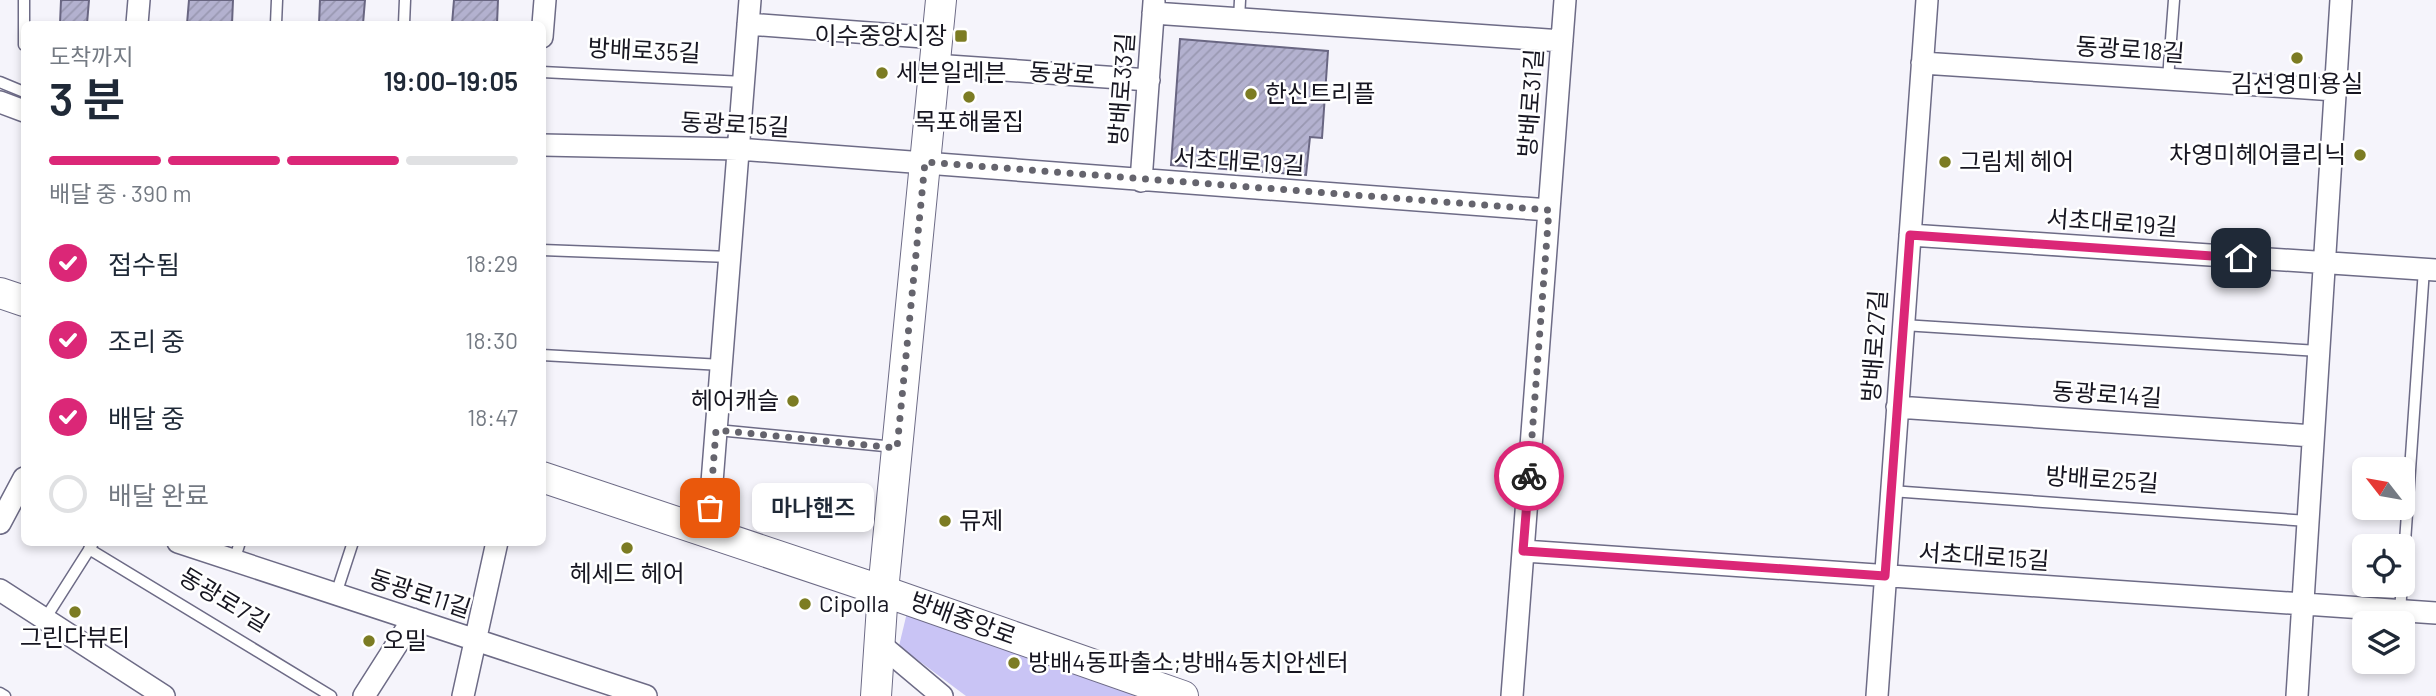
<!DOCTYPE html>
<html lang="ko">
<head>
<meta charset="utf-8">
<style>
  body { margin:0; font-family:Barlow,"Noto Sans KR",sans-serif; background:#f6f6f7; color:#1f2937; height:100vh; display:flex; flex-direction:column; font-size:26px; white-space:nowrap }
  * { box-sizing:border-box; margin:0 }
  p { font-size:23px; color:#747a83 }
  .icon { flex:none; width:38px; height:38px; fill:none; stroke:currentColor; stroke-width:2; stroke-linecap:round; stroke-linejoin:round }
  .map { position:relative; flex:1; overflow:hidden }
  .drawer { position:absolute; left:21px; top:21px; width:525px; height:525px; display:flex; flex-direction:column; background:#fff; border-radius:10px; box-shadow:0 4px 10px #0003 }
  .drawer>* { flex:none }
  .needle { width:46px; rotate:301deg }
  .controls { position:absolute; left:2352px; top:457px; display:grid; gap:14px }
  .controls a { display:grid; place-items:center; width:63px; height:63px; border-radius:10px; background:#fff; box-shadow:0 4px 10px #0003; font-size:35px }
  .pin { position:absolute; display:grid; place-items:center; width:60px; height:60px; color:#fff; margin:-30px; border-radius:14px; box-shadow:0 4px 10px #0006 }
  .courier { position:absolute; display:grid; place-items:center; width:70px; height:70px; margin:-35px; border:5px solid #db2777; border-radius:50%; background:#fff; color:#222; box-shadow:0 2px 9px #0007 }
  .bubble { position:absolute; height:49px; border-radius:10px; background:#fff; box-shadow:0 4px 10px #0003; font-size:23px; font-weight:600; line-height:49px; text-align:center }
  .head em { font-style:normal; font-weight:600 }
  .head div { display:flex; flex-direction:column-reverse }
  .head { display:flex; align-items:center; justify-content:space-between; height:119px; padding:0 28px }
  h1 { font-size:46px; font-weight:600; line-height:52px }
  .bar { display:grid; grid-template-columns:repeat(4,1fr); gap:10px 7px; align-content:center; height:84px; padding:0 28px }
  .bar i { height:9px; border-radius:5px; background:#e0e1e3 }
  .bar .active { background:#db2777 }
  .bar p { grid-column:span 4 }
  ol { padding:0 28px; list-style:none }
  li { display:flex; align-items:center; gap:21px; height:77px }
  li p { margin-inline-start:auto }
  li .icon { padding:7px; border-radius:50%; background:#db2777; color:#fff; stroke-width:4 }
  li:last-child { color:#747a83 }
  li i { width:38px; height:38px; border:4px solid #e0e1e3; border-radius:50% }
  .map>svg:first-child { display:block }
  .park { fill:#c9c4f5 }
  .building { fill:url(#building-hatch); stroke:#696682; stroke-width:2 }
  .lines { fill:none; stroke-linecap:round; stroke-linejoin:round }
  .lane-casing { stroke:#6d6b86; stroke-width:13 }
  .street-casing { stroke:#6d6b86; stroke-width:24 }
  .secondary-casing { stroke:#6d6b86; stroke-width:32 }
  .lane { stroke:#fff; stroke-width:10 }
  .street { stroke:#fff; stroke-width:21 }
  .secondary { stroke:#fff; stroke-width:30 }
  .done { stroke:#65646d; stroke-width:7; stroke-dasharray:0 12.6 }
  .route { stroke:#db2777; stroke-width:9 }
  .poi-dot { fill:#7c7c23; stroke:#fff; stroke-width:2.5 }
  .labels { text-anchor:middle; stroke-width:5; stroke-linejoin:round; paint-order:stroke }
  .poi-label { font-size:24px; fill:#171621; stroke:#fff; text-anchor:start }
  .street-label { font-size:24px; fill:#171621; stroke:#fff }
</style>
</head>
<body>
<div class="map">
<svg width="2436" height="696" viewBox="0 0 2436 696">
  <defs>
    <pattern id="building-hatch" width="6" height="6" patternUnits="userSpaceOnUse" patternTransform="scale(1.75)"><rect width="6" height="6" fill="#b3b1cf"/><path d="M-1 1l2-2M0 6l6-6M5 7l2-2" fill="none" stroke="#9998b1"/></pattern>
  </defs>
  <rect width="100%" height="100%" fill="#f5f4fb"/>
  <!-- park -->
  <path class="park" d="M910,600l238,96h-182l-67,-50z"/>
  <!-- building -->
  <path class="building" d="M61,0h28l-2,24h-27z
    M189,0h44l-1,24h-45z
    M320,0h45l-2,24h-44z
    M454,0h44l-1,24h-45z
    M1180,39l148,12 -6,87 -12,-1 -4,38 -135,-10z"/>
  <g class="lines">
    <defs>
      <path id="lane" d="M24,0v45
        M1239,19l1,-19
        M276,24l1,-24
        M404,24l1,-24
        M542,72l202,10
        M2168,79l6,-79
        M0,82l24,10
        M542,250l188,7
        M1903,325l416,26
        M542,355l180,10
        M717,430l178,17
        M1891,491l417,30
        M89,549l242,147
        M234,561l6,-19
        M2403,571l21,-302
        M336,594l17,-52
        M2400,611l2,-27
        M45,619l47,-74
        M0,693l5,3"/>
      <path id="street" d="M1153,13l409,28
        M137,24l2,-24
        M748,24l189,14
        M542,37l3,-37
        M1922,63l413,27
        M934,65l215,15
        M0,102l24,9
        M542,145l196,4 811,61
        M1141,181l13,-179
        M1910,235l526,35
        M1897,407l416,29
        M0,523l24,-45
        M708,533l42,-533
        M178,542l468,154
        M1523,551l913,62
        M0,590l164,106
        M880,644l62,52
        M364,696l49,-77
        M463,696l34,-154
        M1512,696l53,-696
        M1877,696l50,-696
        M2297,696l44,-696"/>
      <path id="secondary" d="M0,293l24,8
        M542,477l341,114 300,105
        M876,696l7,-105 58,-591"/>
    </defs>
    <!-- lane casing -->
    <use href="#lane" class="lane-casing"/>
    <!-- street casing -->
    <use href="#street" class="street-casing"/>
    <!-- secondary casing -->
    <use href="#secondary" class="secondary-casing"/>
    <!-- lane -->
    <use href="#lane" class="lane"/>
    <!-- street -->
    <use href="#street" class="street"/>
    <!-- secondary -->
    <use href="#secondary" class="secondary"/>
  </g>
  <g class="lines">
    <!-- done -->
    <path class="done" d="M710,508l6,-78 181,18 28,-286 624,48 -20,266"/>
    <!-- route -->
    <path class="route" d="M1529,476l-6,75 362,25 25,-341 331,23"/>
  </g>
  <!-- markers -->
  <g class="poi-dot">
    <rect x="954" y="29" width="14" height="14" rx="3.5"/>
    <circle cx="2297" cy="58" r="7"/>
    <circle cx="882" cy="73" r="7"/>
    <circle cx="1251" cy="94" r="7"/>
    <circle cx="969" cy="97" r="7"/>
    <circle cx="2360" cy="155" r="7"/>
    <circle cx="1945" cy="162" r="7"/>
    <circle cx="793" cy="401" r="7"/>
    <circle cx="945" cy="521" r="7"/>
    <circle cx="627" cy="548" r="7"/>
    <circle cx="805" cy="604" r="7"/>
    <circle cx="75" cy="612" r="7"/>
    <circle cx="369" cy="641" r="7"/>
    <circle cx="1014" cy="663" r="7"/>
  </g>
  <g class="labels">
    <!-- poi labels -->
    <g class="poi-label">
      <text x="947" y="44" text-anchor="end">이수중앙시장</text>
      <text x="896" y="81">세븐일레븐</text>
      <text x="2297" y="92" text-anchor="middle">김선영미용실</text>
      <text x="1265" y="102">한신트리플</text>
      <text x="969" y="130" text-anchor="middle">목포해물집</text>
      <text x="2346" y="163" text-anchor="end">차영미헤어클리닉</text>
      <text x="1959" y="170">그림체 헤어</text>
      <text x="779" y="409" text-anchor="end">헤어캐슬</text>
      <text x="959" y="529">뮤제</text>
      <text x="627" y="582" text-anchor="middle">헤세드 헤어</text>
      <text x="819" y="612">Cipolla</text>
      <text x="75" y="646" text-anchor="middle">그린다뷰티</text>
      <text x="383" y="649">오밀</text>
      <text x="1028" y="671">방배4동파출소;방배4동치안센터</text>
    </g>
    <!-- street labels -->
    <g class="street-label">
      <text transform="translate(2130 50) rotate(4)" y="8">동광로18길</text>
      <text transform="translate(644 51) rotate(3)" y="8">방배로35길</text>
      <text transform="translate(1062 74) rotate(4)" y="8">동광로</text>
      <text transform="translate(1122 89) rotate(-86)" y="8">방배로33길</text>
      <text transform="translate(1531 103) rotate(-86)" y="8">방배로31길</text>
      <text transform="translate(735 125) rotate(3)" y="8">동광로15길</text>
      <text transform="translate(1239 162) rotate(4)" y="8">서초대로19길</text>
      <text transform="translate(2112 223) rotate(4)" y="8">서초대로19길</text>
      <text transform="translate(1875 346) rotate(-86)" y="8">방배로27길</text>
      <text transform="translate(2107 395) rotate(4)" y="8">동광로14길</text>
      <text transform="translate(2102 480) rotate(4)" y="8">방배로25길</text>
      <text transform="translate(1984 557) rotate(4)" y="8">서초대로15길</text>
      <text transform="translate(420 594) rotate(18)" y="8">동광로11길</text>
      <text transform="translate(224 600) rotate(31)" y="8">동광로7길</text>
      <text transform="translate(963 619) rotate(20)" y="8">방배중앙로</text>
    </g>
  </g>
</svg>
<div class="controls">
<a><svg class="needle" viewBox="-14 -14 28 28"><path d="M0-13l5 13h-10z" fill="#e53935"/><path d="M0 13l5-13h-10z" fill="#747a83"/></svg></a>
<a><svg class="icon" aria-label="locate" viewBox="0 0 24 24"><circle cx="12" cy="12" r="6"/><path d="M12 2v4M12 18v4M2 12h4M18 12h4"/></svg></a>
<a><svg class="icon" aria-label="layers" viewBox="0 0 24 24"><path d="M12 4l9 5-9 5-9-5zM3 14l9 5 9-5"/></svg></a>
</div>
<div class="pin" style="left:710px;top:508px;background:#ea580c"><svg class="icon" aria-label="bag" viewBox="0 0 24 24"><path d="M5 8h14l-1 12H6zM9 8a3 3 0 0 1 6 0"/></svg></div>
<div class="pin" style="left:2241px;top:258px;background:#1f2937"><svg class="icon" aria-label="home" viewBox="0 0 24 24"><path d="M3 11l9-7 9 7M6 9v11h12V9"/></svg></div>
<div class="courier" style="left:1529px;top:476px"><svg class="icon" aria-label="bike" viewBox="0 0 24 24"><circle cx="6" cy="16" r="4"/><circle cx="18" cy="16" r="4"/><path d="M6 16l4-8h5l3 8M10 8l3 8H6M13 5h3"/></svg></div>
<div class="bubble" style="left:752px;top:483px;width:122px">마나핸즈</div>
<section class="drawer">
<div class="head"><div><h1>3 분</h1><p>도착까지</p></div><em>19:00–19:05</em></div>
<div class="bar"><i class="active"></i><i class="active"></i><i class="active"></i><i></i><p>배달 중 · 390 m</p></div>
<ol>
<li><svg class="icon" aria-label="check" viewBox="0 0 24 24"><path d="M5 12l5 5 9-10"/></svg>접수됨<p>18:29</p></li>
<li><svg class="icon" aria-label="check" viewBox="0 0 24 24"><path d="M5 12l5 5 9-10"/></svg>조리 중<p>18:30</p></li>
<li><svg class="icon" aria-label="check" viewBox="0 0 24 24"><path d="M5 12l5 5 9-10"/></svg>배달 중<p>18:47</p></li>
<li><i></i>배달 완료</li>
</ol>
</section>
</div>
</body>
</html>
